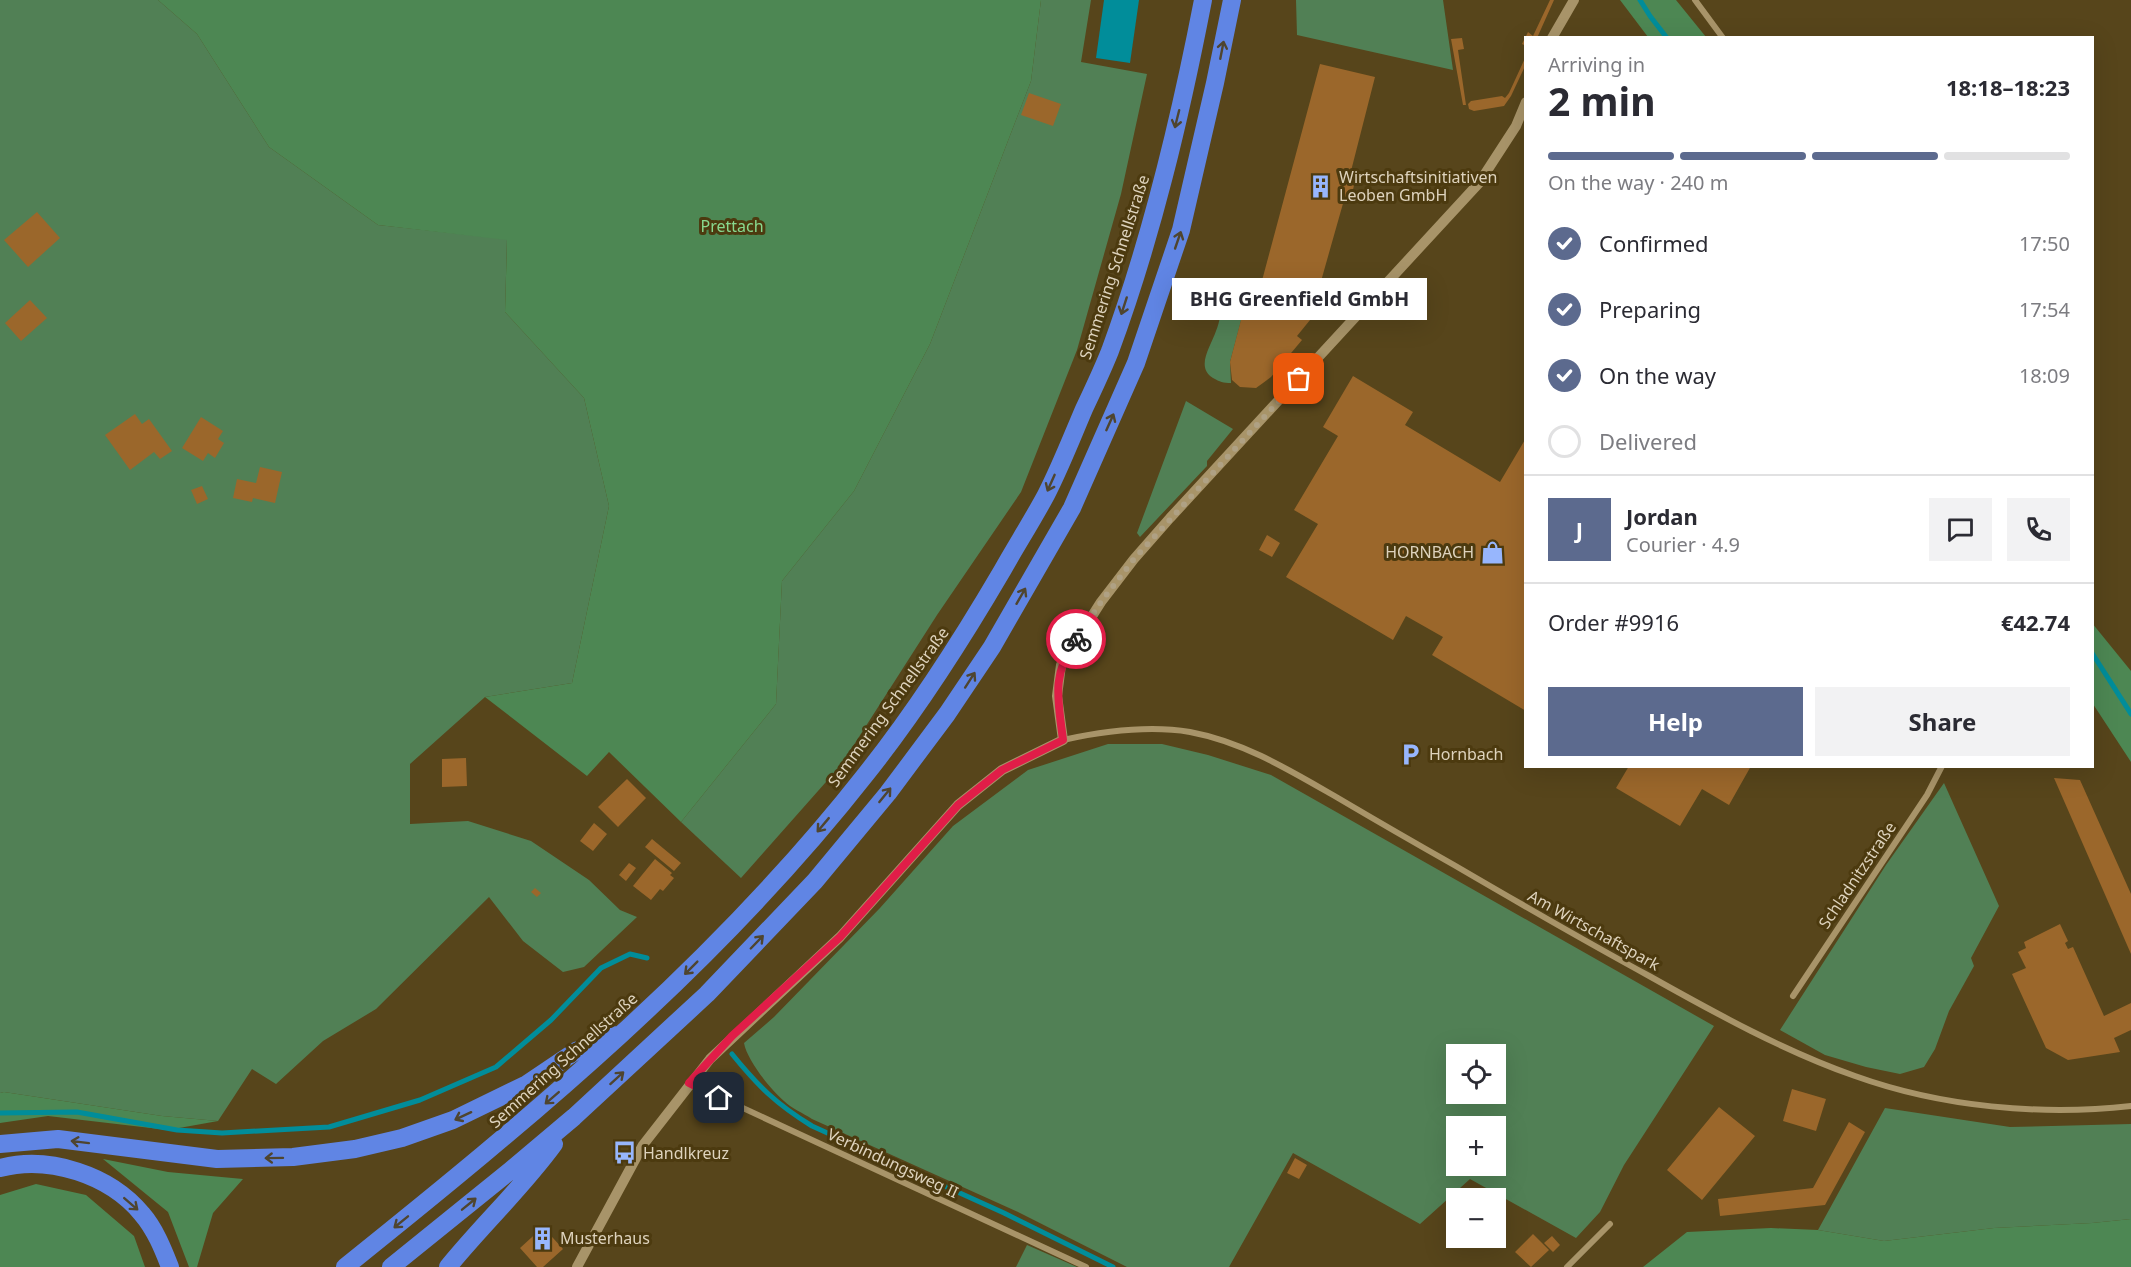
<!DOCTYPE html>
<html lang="en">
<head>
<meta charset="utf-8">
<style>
  body { margin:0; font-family:"Noto Sans",sans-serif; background:#f2f2f3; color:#2b2b33; height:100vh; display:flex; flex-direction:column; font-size:22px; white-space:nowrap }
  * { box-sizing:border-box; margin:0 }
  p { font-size:20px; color:#7c7c81 }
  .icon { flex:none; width:33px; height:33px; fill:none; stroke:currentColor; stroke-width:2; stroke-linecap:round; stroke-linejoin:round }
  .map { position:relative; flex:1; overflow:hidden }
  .drawer { position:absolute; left:1524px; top:36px; width:570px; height:732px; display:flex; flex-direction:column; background:#fff; border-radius:0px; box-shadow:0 6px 24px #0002 }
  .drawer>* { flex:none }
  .fabs { position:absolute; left:1446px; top:1044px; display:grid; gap:12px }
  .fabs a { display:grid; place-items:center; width:60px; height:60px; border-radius:0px; background:#fff; box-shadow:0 6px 24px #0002; font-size:30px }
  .pin { position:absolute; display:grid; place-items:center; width:51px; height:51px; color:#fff; margin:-26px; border-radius:12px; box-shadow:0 3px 9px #0006 }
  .courier { position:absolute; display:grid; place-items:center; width:60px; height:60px; margin:-30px; border:4px solid #e11d48; border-radius:50%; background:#fff; color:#222; box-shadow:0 2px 8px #0007 }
  .bubble { position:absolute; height:42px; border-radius:0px; background:#fff; box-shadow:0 6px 24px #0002; font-size:20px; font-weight:700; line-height:42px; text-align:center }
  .summary em { font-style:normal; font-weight:700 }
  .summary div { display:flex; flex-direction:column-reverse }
  .summary { display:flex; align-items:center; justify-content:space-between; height:102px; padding:0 24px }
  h1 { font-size:39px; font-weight:700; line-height:45px }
  .bar { display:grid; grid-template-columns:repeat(4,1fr); gap:9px 6px; align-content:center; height:72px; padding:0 24px }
  .bar i { height:8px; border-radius:4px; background:#e1e1e2 }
  .bar .on { background:#5c6a8e }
  .bar p { grid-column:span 4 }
  .line { display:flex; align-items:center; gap:15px; padding:0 24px; border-top:2px solid #e1e1e2 }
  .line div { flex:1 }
  .round { display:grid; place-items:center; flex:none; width:63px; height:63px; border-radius:0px; background:#f2f2f3 }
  ol { padding:0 24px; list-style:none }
  li { display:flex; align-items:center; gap:18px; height:66px }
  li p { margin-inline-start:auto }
  li .icon { padding:6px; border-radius:50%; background:#5c6a8e; color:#fff; stroke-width:4 }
  li:last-child { color:#7c7c81 }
  li i { width:33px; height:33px; border:3px solid #e1e1e2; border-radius:50% }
  .button { display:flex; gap:12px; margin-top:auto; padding:12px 24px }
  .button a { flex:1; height:69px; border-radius:0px; background:#5c6a8e; color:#fff; font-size:24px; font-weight:700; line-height:69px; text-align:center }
  .button a+a { background:#f2f2f3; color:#2b2b33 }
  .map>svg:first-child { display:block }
  .green { fill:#518055; fill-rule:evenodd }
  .forest { fill:#4d8753 }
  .water { fill:#018d9a }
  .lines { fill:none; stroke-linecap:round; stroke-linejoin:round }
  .stream { stroke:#018d9a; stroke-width:5 }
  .building { fill:#9b672b }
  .minor { stroke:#a89469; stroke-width:6 }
  .tertiary { stroke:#a89469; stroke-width:10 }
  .motorway { stroke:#6085e4; stroke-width:18 }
  .oneway { stroke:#4f452f }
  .done { stroke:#afa184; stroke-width:6; stroke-dasharray:0 10.8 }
  .route { stroke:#e11d48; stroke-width:8 }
  .labels { text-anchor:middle; stroke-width:6; stroke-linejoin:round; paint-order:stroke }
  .poi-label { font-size:16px; fill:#ded3bd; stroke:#4c3a0f; text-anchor:start }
  .park-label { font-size:16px; fill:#88d98f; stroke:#4c3a0f }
  .street-label { font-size:16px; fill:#ded3bd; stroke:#4c3a0f }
</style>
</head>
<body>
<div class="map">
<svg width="2131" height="1267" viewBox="0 0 2131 1267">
  <rect width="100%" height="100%" fill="#57451b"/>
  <!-- green -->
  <path class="green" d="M0,0h158l39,34 72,113 109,78 129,14 -2,73 79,86 25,108 -37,177 -87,14 -75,67v60l58,-3 63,20 58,39 31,30 17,7 -53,50 -21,5 -40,-31 -34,-44 -113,112 -53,32 -47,43 -24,-15 -34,52 -56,-5 -158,-24 -4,1z
    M1041,0h50l-10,62 66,12 -26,120 -44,156 -56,142 -84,123 -96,150 -100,113 -60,-56 95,-118 6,-123 72,-90 76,-147 101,-263z
    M1296,0h147l10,70 -156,-35z
    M1236,296l10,6 -16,60 1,21c-8,0 -11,-1 -18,-5 -18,-11 -2,-32 3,-47 4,-9 5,-25 11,-31 4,-4 5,-3 9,-4z
    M1186,401l47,28 -26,32v5l-67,71 -3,-4z
    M1108,744h54l46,11 63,20 443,251 -90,139 -24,47 -24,26 -106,-59 -50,45 -127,-71 -64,114h-102l-109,-55 -206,-93c-9,-6 -21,-11 -28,-18 -14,-12 -37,-41 -40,-58l30,-26 106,-109 73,-82 75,-56zM1456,1054h40v40h-40zM1456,1126h40v40h-40z
    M1944,783l55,123 -28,52 3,8 -25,45 -14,38 -11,18 -24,7 -34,-7 -41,-12 -45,-25 106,-165z
    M1885,1108l125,19 121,-3v95l-39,4 -98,5 -110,13 -66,-11z
    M1027,1245l50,22h-61z"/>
  <!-- forest -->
  <path class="forest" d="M158,0h883l-10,81 -101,263 -76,147 -72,90 -6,123 -95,118 -72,-70 -22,24 -102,-79 87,-14 37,-177 -25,-108 -79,-86 2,-72 -129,-15 -109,-78 -72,-113z
    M1620,0h56l30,37h-58z
    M2092,623l39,48v91l-38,-58z
    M4,1092l158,24 56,5 -50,9 -120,-14 -48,7v-30z
    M103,1159l65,13 75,7 -30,34 -16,54h-8l-21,-55z
    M36,1184l50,11 48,41 11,31h-145v-72z
    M2131,1219v48h-488l44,-35 84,-4 47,2 66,11 110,-13 98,-5z"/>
  <!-- water -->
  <path class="water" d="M1104,0h35l-9,63 -34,-5z"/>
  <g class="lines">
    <!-- stream -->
    <path class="stream" d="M1640,0l10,16 17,22
      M2092,653l39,61
      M732,1054c26,32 44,50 80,72l192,87 109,54
      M0,1113l77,-1 100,18 45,3 107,-6 91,-27 76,-33 55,-47 50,-52 29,-14 17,4"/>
  </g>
  <!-- building -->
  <path class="building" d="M1550,0h4l-17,38h-11v8l-4,-2 6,-12 5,4z
    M1462,38l2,11 -6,1 8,55h-3l-12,-66z
    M1526,56v8l-15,32 -7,10 -30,5 -5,-2 -1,-5 3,-3 31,-5 3,2 4,-5z
    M1320,64l55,13 -24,94 6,2 -7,29 -6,-2 -34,120 -13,16 5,4 -31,37 -8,6 -7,5 -16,-1 -8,-7 -2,-18 17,-65 9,6z
    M1029,93l32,11 -8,22 -32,-11z
    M37,212l23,26 -32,29 -24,-27z
    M30,300l17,18 -26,23 -16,-18z
    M1353,376l60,36 -8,13 95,57 26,-44v273l-94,-56 11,-18 -37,-21 -13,24 -107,-63 32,-53 -24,-14 44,-74 -15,-9z
    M135,414l7,10 7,-5 23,32 -12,8 -6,-7 -24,18 -25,-35z
    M201,417l22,14 -5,8 6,4 -9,15 -7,-5 -5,8 -21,-13z
    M260,467l22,5 -7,31 -22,-5 -1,4 -19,-4 4,-19 19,4z
    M202,486l6,13 -11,5 -6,-14z
    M1267,535l13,8 -8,14 -13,-7z
    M466,758l1,28 -25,1v-28z
    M1629,766h122l-22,39 -27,-16 -22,37 -64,-38z
    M2054,778l26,2 51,114v60z
    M627,779l19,19 -28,29 -20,-20z
    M594,823l13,11 -14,17 -13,-10z
    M652,839l29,24 -7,8 -29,-24z
    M655,859l17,14 -2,2 4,3 -11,13 -3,-2 -9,11 -18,-14z
    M629,863l7,5 -10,13 -7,-6z
    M535,888l6,5 -4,4 -6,-5z
    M2060,924l8,17 -3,2 3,6 5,-2 31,69 27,-13v27l-17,8 6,14 -52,8 -22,-12 -34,-74 14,-6 -8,-16 8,-4 -2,-6z
    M1792,1089l34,10 -10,32 -33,-10z
    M1719,1107l36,29 -53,64 -35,-30z
    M1849,1122l16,10 -40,73 -105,11 -2,-17 95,-11z
    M1295,1158l12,7 -8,14 -12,-6z
    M543,1227l20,22 -20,18h-6l-17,-19z
    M1533,1234l16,16 -18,17 -16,-15z
    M1552,1236l8,9 -7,7 -9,-9z"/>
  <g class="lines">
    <!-- minor -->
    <path class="minor" d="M1695,0l28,38
      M1063,740c41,-9 85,-15 127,-8 54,10 101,39 148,66 39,23 77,45 116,67 65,38 131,76 197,112 66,37 133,74 204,99 86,31 186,40 276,30
      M1793,996l134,-201 15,-29
      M689,1083l397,184
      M1567,1267l43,-43"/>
    <!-- tertiary -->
    <path class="tertiary" d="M1552,38l22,-38
      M577,1267l66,-122 67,-86 130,-122 118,-132 44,-35 61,-30 -6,-44 4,-31 40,-63 33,-43 36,-41 309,-335 37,-57 10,-24"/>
    <!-- motorway -->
    <path class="motorway" d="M0,1144l58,-5 159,20 76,-2 62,-8 47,-11 51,-18 74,-36 49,-33 41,-16
      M0,1168c49,-13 110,7 142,46 13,15 21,35 28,53
      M345,1267c187,-150 372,-303 521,-493 51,-64 95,-133 136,-203 14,-25 30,-50 44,-76 14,-27 26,-58 38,-86 9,-19 18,-38 26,-58 42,-114 70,-232 93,-351
      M391,1267l120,-97 63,-53 133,-123 108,-113 73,-88 59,-79 45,-67 80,-139 64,-145 45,-133 34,-147 17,-83
      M448,1267c34,-42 74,-79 106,-123"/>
  </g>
  <!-- one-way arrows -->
  <defs><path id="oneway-shaft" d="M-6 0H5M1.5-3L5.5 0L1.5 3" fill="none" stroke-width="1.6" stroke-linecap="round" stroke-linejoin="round" transform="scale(1.5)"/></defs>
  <g class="oneway">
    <use href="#oneway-shaft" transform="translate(1222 50) rotate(-79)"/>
    <use href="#oneway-shaft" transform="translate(1177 119) rotate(104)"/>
    <use href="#oneway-shaft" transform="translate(1178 240) rotate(-71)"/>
    <use href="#oneway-shaft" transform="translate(1124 306) rotate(108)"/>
    <use href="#oneway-shaft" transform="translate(1110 422) rotate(-66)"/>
    <use href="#oneway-shaft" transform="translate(1051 483) rotate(114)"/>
    <use href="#oneway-shaft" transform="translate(1021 596) rotate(-60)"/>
    <use href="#oneway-shaft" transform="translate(970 680) rotate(-57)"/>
    <use href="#oneway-shaft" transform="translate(885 795) rotate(-51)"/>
    <use href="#oneway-shaft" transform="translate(823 825) rotate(130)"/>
    <use href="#oneway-shaft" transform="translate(757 942) rotate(-46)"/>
    <use href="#oneway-shaft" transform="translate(691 968) rotate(135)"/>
    <use href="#oneway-shaft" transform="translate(617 1078) rotate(-42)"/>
    <use href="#oneway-shaft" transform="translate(552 1098) rotate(139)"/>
    <use href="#oneway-shaft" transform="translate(463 1116) rotate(155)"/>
    <use href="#oneway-shaft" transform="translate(80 1142) rotate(-173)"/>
    <use href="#oneway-shaft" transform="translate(274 1158) rotate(179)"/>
    <use href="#oneway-shaft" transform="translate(131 1204) rotate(41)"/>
    <use href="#oneway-shaft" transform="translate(469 1204) rotate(-39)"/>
    <use href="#oneway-shaft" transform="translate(401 1222) rotate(141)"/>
  </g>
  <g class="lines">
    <!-- done -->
    <path class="done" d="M1076,639l25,-37 33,-43 165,-180"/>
    <!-- route -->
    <path class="route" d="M719,1098l-30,-15 43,-47 108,-99 118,-132 44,-35 61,-30c-5,-41 -12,-64 13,-101"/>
  </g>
  <!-- icons -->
  <defs>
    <symbol id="building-bare" viewBox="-9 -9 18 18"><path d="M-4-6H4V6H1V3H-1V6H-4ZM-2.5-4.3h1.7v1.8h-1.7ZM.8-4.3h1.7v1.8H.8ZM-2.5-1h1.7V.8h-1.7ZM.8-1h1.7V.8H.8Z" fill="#97b6fd" stroke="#4c3a0f" stroke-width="2.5" paint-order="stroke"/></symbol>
    <symbol id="shop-bare" viewBox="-9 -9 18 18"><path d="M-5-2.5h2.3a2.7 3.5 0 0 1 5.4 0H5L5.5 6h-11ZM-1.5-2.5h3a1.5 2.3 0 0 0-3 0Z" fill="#97b6fd" stroke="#4c3a0f" stroke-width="2.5" paint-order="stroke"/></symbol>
    <symbol id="parking-bare" viewBox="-9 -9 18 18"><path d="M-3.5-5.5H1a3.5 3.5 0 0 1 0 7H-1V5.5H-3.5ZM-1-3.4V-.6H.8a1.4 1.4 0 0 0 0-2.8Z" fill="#97b6fd" stroke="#4c3a0f" stroke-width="2.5" paint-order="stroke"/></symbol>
    <symbol id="bus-bare" viewBox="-9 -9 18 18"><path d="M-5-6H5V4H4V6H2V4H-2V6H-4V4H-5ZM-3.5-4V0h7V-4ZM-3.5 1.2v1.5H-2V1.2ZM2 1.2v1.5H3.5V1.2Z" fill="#97b6fd" stroke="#4c3a0f" stroke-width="2.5" paint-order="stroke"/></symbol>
  </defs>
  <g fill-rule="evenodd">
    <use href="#building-bare" x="1304" y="170" width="33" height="33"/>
    <use href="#shop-bare" x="1476" y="536" width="33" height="33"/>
    <use href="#parking-bare" x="1394" y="738" width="33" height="33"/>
    <use href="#bus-bare" x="608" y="1136" width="33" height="33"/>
    <use href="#building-bare" x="526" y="1222" width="33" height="33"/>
  </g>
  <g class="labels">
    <!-- poi labels -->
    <g class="poi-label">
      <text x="1339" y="183">Wirtschaftsinitiativen<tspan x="1339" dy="18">Leoben GmbH</tspan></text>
      <text x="1474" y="558" text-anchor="end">HORNBACH</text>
      <text x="1429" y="760">Hornbach</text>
      <text x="643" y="1159">Handlkreuz</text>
      <text x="560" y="1244">Musterhaus</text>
    </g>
    <!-- park labels -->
    <g class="park-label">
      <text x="732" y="232">Prettach</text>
    </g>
    <!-- street labels -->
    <g class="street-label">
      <text transform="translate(1114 267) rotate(-72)" y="6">Semmering Schnellstraße</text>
      <text transform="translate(888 707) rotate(-54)" y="6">Semmering Schnellstraße</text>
      <text transform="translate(1857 875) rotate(-56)" y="6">Schladnitzstraße</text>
      <text transform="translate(1594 930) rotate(29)" y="6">Am Wirtschaftspark</text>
      <text transform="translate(563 1060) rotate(-42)" y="6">Semmering Schnellstraße</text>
      <text transform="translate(893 1163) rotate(25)" y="6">Verbindungsweg II</text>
    </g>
  </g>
</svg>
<div class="fabs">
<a><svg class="icon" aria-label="locate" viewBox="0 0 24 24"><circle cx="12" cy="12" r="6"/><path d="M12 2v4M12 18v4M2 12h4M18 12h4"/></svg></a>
<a>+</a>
<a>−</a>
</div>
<div class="pin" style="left:1299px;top:379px;background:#ea580c"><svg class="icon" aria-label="bag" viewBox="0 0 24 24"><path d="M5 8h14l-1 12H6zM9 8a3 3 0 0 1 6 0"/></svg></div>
<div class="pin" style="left:719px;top:1098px;background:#1f2937"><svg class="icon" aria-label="home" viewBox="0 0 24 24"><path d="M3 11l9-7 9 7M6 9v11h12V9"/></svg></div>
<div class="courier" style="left:1076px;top:639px"><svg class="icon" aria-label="bike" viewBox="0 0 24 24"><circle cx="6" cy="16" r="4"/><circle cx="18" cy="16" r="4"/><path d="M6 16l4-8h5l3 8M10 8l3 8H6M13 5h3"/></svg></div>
<div class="bubble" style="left:1172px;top:278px;width:255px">BHG Greenfield GmbH</div>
<section class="drawer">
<div class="summary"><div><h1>2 min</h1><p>Arriving in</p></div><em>18:18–18:23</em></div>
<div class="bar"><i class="on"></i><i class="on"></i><i class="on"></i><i></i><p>On the way · 240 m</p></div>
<ol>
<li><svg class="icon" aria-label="check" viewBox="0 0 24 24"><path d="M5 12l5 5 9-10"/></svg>Confirmed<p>17:50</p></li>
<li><svg class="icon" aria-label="check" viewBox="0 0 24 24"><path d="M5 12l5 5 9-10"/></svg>Preparing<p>17:54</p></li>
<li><svg class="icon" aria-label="check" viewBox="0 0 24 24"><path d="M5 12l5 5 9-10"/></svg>On the way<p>18:09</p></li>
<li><i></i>Delivered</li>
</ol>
<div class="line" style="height:108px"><b class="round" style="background:#5c6a8e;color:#fff">J</b><div><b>Jordan</b><p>Courier · 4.9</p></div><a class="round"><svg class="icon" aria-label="chat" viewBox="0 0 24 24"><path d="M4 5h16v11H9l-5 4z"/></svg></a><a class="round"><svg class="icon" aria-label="phone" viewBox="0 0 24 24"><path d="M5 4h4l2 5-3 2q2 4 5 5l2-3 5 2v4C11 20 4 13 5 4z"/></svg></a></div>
<div class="line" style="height:78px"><div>Order #9916</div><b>€42.74</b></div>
<div class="button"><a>Help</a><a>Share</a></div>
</section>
</div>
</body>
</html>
